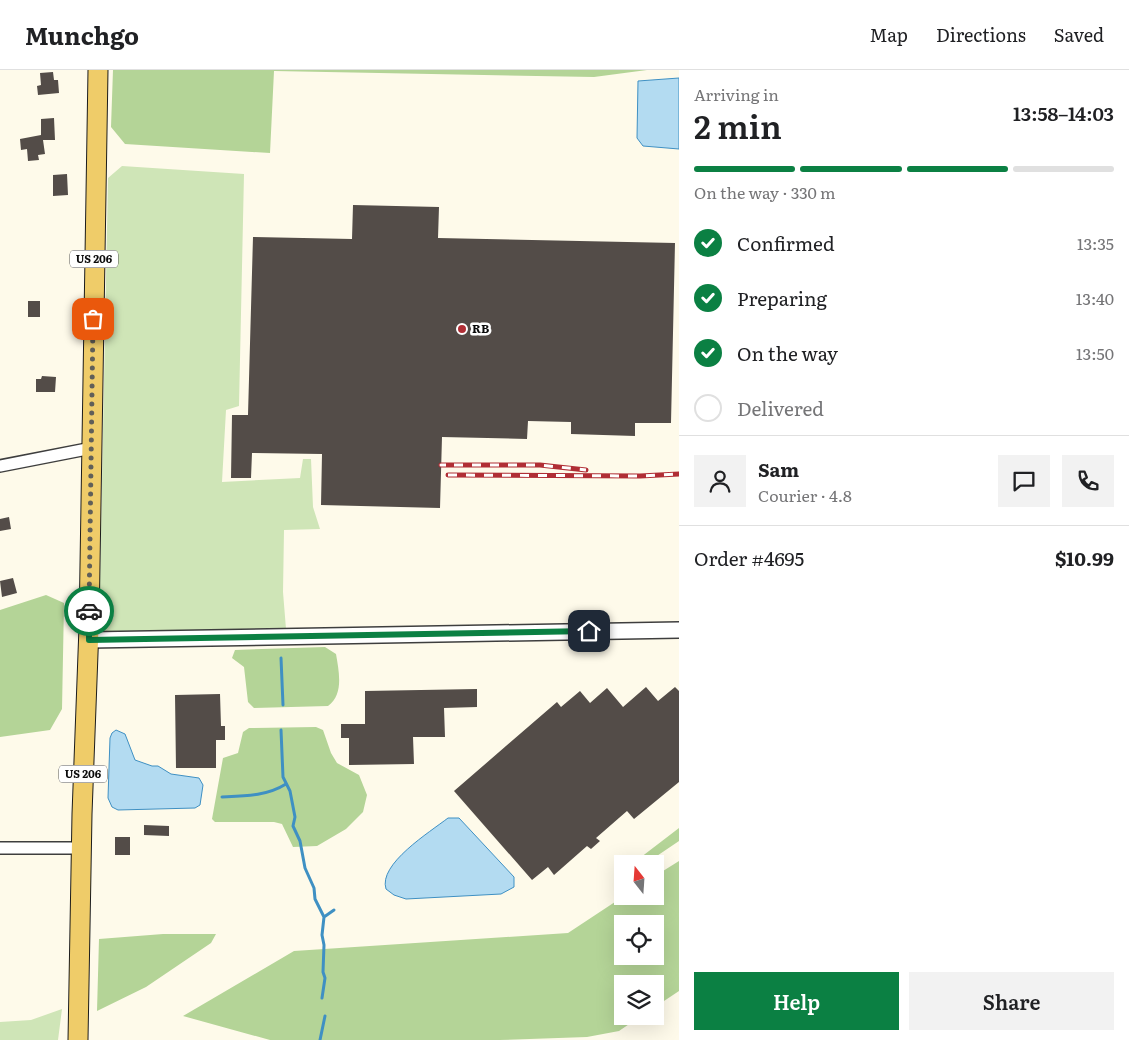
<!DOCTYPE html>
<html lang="en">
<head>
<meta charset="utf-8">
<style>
  body { margin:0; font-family:Literata,serif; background:#f2f2f2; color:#202124; height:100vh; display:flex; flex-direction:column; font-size:19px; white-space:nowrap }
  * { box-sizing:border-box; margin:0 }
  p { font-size:16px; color:#757577 }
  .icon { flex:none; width:28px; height:28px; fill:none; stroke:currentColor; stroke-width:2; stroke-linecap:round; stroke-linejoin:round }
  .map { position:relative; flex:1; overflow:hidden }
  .drawer { display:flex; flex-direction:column; background:#fff; width:450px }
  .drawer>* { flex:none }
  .needle { width:32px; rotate:343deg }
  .buttons { position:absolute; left:614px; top:785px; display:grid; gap:10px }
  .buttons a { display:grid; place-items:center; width:50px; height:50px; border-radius:0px; background:#fff; box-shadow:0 5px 20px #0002; font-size:25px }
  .pin { position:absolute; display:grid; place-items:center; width:42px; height:42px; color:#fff; margin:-21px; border-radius:10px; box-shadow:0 2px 8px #0006 }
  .courier { position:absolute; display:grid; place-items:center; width:50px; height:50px; margin:-25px; border:4px solid #0b8043; border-radius:50%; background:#fff; color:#222; box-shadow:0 1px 6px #0007 }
  .head em { font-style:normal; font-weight:600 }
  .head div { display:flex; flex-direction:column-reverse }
  .head { display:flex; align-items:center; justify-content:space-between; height:85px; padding:0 15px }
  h1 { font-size:32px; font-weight:600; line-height:38px }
  .bar { display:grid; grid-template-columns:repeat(4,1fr); gap:8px 5px; align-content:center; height:60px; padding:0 15px }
  .bar i { height:6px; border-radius:4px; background:#e0e0e0 }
  .bar .current { background:#0b8043 }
  .bar p { grid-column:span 4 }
  .line { display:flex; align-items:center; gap:12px; padding:0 15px; border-top:1px solid #e0e0e0 }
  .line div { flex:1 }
  .round { display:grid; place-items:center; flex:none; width:52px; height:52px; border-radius:0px; background:#f2f2f2 }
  ol { padding:0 15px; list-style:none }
  li { display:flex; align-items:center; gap:15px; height:55px }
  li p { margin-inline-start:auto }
  li .icon { padding:5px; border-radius:50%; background:#0b8043; color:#fff; stroke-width:4 }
  li:last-child { color:#757577 }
  li i { width:28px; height:28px; border:2px solid #e0e0e0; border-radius:50% }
  .button { display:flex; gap:10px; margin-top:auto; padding:10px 15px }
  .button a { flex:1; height:58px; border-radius:0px; background:#0b8043; color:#fff; font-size:20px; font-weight:600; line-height:58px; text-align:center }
  .button a+a { background:#f2f2f2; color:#202124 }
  header { display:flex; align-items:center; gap:30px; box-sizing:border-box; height:70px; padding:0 25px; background:#fff; border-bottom:1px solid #e0e0e0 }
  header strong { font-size:24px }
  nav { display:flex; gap:28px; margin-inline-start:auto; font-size:18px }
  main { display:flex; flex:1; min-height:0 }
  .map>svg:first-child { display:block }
  .green { fill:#cfe5b7 }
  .forest { fill:#b4d497; fill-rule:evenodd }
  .water { fill:#b3dbf1; stroke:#3f90c3 }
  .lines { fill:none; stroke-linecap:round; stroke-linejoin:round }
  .stream { stroke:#3f90c3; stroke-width:3 }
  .building { fill:#534c48 }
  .minor-casing { stroke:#3e3e3e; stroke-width:14 }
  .tertiary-casing { stroke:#3e3e3e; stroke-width:18 }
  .primary-casing { stroke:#1c1c1c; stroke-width:21 }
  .minor { stroke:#fff; stroke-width:11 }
  .tertiary { stroke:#fff; stroke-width:15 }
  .primary { stroke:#efcc69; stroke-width:19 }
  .rail-casing { stroke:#b02e35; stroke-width:5 }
  .rail { stroke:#fff; stroke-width:3; stroke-dasharray:9; stroke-linecap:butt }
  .done { stroke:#605f59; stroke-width:5; stroke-dasharray:0 9 }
  .route { stroke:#0b8043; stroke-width:6 }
  .poi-dot { fill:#b02e35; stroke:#fff; stroke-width:2 }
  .labels { text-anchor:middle; stroke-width:5; stroke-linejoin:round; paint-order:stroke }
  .shield { fill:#fff; stroke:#545454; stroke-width:1 }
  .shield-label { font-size:11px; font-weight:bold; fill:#0b0b0b }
  .poi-label { font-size:12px; font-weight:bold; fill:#0b0b0b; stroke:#fff; text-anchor:start }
</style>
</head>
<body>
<header>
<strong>Munchgo</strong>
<nav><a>Map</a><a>Directions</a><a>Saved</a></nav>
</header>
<main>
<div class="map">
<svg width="679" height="970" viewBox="0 0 679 970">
  <rect width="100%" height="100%" fill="#fefaea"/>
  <!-- green -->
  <path class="green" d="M122,96l122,8 -5,232 -13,4 -4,72 78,-4 3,-19h8l2,48 7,22 -36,1 -1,62 3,37 -187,3 9,-454z
    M62,939l-4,31h-58v-18l31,-2z"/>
  <!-- forest -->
  <path class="forest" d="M113,0h534l-53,7 -320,-6 -4,82 -145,-9 -14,-17z
    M46,525l18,8 -2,106 -12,21 -50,7v-127z
    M325,577l11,7c3,18 8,40 -8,52l-74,2 -6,-6 -4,-35 -12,-9 3,-8z
    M316,657l7,3 8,23 6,10 22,12 8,20 -4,17 -17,17 -29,17 -24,1 -11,-23 -8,-2h-59l-3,-3 11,-61 15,-5 5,-21 6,-4z
    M679,758v13l-34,23h-13z
    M679,791v130l-24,16v-23h-33v32h19l-22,15 -32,6 -88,3h-229l-87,-24 111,-65 274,-18 56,-37h31v-20zM622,854h33v32h-33z
    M163,864h53l-5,9 -65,44 -49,24 2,-72z"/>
  <!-- water -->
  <path class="water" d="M679,8v71l-36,-3 -6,-8 1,-57z
    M116,660l9,4 10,26 17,6h6l13,8 28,4 4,7 -3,20 -5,3 -77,2 -6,-3 -4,-9 2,-60 2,-5z
    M448,748h11l55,59v10l-13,7 -95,5 -12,-4 -8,-6c-8,-25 44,-57 62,-71z"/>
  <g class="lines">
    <!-- stream -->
    <path class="stream" d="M281,588l2,47
      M281,660l2,47 7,14 5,26 -2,9 7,15 5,27 9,20 1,11 9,18 -2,18 2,10 -1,27 2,6 -3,20
      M222,727c23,-1 45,-1 64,-13
      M324,847l10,-7
      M320,970l5,-24"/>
  </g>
  <!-- building -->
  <path class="building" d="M53,2l1,8h4l1,13 -21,2 -1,-9 4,-1 -1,-12z
    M54,48l1,22h-12l2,14 -7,1 1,5 -11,1 -1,-12 -6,1 -1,-11 21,-4v-16z
    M67,104l1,21 -15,1v-21z
    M353,135l86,2 -1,31 237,5 -4,180h-36v13l-64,-2v-12l-43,-1 -1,18 -85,-2 -2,71 -119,-3 1,-51 -70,-1 -1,25h-20l1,-63h16l5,-178 99,2z
    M28,231h12v16h-12z
    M42,306l14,1 -1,15h-19v-13h5z
    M9,447l2,12 -11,2v-12z
    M13,508l4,15 -15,4 -2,-16z
    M646,617l12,14 17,-14 4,4v91l-45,37 -7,-8 -31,27 4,3 -9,8 -4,-3 -33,29 -6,-8 -16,13 -78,-89 103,-89 4,5 19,-16 10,12 17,-15 16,19z
    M477,619v18l-33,1 1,29h-32l1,27 -65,1v-27h-8v-14h24v-33z
    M220,624l1,32h4v14h-9v28h-40l-1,-73z
    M144,755l25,1v10l-25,-1z
    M115,767h15v18h-15z"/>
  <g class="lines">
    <defs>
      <path id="minor" d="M0,396l92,-18
        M0,778h81"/>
      <path id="tertiary" d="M89,570l590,-10"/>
      <path id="primary" d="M78,970l4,-226 7,-187 9,-557"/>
    </defs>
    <!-- minor casing -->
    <use href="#minor" class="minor-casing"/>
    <!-- tertiary casing -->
    <use href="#tertiary" class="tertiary-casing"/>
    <!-- primary casing -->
    <use href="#primary" class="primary-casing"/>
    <!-- minor -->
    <use href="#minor" class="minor"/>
    <!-- tertiary -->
    <use href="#tertiary" class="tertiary"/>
    <!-- primary -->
    <use href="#primary" class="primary"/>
    <defs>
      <path id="rail" d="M446,395h-5h99l46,5
        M448,405l192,1 39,-2"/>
    </defs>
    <!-- rail casing -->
    <use href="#rail" class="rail-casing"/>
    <!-- rail -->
    <use href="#rail" class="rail"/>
  </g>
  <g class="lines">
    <!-- done -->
    <path class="done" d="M89,541l4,-292"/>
    <!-- route -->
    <path class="route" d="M89,541v29l500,-9"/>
  </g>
  <!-- markers -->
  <circle class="poi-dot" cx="462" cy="259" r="5"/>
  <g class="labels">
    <!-- shield labels -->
    <g class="shield">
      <rect x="70" y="180.5" width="48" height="17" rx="4"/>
      <rect x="59" y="695.5" width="48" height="17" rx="4"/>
    </g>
    <g class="shield-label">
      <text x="94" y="193">US 206</text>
      <text x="83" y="708">US 206</text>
    </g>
    <!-- poi labels -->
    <g class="poi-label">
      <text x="472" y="263">RB</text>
    </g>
  </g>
</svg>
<div class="buttons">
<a><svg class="needle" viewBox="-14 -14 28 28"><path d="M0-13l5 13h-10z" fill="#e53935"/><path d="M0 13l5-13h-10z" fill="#757577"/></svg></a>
<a><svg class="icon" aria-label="locate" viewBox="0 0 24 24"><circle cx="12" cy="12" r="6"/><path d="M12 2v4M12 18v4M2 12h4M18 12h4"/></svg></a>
<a><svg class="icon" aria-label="layers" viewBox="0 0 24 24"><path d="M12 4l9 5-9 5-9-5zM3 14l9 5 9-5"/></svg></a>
</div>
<div class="pin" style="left:93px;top:249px;background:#ea580c"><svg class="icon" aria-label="bag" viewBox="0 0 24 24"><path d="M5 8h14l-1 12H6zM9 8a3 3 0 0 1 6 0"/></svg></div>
<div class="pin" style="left:589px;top:561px;background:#1f2937"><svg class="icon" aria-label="home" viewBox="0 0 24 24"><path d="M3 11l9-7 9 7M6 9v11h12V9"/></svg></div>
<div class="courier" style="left:89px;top:541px"><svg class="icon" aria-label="car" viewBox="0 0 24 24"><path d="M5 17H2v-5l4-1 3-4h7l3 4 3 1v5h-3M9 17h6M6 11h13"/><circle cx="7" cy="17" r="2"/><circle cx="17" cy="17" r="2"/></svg></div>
</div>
<section class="drawer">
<div class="head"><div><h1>2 min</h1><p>Arriving in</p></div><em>13:58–14:03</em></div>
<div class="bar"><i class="current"></i><i class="current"></i><i class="current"></i><i></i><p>On the way · 330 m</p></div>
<ol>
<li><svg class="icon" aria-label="check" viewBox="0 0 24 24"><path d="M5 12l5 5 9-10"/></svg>Confirmed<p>13:35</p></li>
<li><svg class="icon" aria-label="check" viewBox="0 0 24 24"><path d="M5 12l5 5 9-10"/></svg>Preparing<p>13:40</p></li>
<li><svg class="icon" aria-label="check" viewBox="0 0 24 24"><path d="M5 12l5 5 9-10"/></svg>On the way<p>13:50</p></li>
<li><i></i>Delivered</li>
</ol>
<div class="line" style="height:90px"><a class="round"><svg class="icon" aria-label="person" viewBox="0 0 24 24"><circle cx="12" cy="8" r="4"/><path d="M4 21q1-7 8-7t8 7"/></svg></a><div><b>Sam</b><p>Courier · 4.8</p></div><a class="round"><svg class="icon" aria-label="chat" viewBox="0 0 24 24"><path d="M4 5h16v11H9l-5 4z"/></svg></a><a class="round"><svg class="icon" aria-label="phone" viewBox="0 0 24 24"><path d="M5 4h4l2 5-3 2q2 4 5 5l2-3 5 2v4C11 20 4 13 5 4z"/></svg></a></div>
<div class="line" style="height:65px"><div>Order #4695</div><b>$10.99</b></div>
<div class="button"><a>Help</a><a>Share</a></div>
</section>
</main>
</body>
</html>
